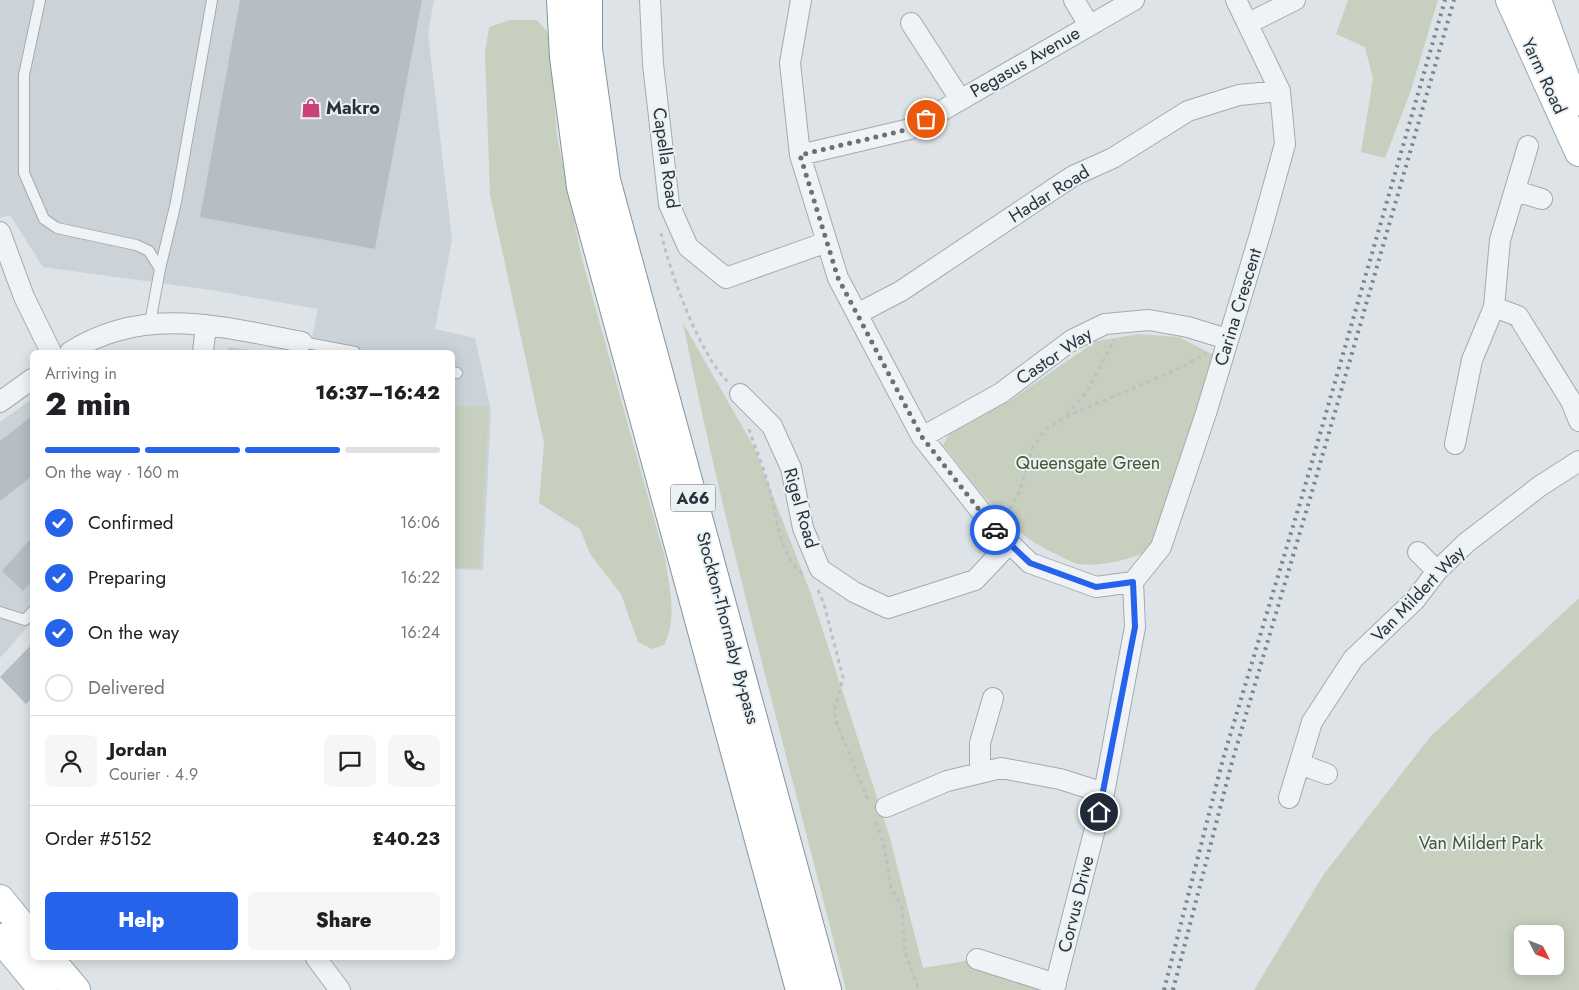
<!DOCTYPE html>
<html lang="en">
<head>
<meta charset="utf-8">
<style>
  body { margin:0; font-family:Jost,sans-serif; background:#f6f6f6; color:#202124; height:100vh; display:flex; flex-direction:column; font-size:19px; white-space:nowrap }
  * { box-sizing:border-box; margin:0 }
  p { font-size:16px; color:#757577 }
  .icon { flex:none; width:28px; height:28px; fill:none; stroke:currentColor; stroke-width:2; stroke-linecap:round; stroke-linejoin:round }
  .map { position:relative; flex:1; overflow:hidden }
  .drawer { position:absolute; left:30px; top:350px; width:425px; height:610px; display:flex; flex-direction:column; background:#fff; border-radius:8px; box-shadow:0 2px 12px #0003 }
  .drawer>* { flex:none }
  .needle { width:32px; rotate:132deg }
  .tools { position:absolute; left:1514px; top:925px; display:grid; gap:10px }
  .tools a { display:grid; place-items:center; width:50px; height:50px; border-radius:8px; background:#fff; box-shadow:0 2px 12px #0003; font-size:25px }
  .pin { position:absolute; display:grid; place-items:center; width:42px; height:42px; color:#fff; margin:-21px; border:2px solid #fff; border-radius:50%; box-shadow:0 1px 5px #0007 }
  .courier { position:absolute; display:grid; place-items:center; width:50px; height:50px; margin:-25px; border:4px solid #2563eb; border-radius:50%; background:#fff; color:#222; box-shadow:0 1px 6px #0007 }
  .overview em { font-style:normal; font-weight:800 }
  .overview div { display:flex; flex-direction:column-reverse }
  .overview { display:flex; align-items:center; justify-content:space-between; height:85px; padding:0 15px }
  h1 { font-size:32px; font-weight:800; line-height:38px }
  .bar { display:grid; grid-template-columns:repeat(4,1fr); gap:8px 5px; align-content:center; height:60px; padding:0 15px }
  .bar i { height:6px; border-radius:4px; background:#e0e0e0 }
  .bar .selected { background:#2563eb }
  .bar p { grid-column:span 4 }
  .line { display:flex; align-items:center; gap:12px; padding:0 15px; border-top:1px solid #e0e0e0 }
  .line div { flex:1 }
  .round { display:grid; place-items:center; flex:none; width:52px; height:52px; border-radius:8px; background:#f6f6f6 }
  ol { padding:0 15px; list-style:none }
  li { display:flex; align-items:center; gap:15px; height:55px }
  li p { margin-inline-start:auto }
  li .icon { padding:5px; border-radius:50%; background:#2563eb; color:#fff; stroke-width:4 }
  li:last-child { color:#757577 }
  li i { width:28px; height:28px; border:2px solid #e0e0e0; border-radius:50% }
  .action { display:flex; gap:10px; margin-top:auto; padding:10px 15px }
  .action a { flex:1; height:58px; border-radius:8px; background:#2563eb; color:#fff; font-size:20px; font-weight:800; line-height:58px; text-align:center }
  .action a+a { background:#f6f6f6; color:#202124 }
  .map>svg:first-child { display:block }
  .built { fill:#cbd3d8 }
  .green { fill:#c7d0be; fill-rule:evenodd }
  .building { fill:#b4bec3 }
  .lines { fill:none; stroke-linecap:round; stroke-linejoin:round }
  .service-casing { stroke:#a3abb0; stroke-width:12 }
  .minor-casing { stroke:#a3abb0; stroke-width:22 }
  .primary-casing { stroke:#9cabb2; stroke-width:30 }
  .trunk-casing { stroke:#84949d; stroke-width:30 }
  .path { stroke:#bbc1c5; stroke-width:3; stroke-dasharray:4 4; stroke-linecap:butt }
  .service { stroke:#eff3f5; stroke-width:10 }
  .minor { stroke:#eff3f5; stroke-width:20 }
  .primary { stroke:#fff; stroke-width:28 }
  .trunk { stroke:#fff; stroke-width:28 }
  .rail { stroke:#768790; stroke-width:4; stroke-dasharray:2.5 5; stroke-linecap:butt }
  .done { stroke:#677178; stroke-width:5; stroke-dasharray:0 9 }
  .route { stroke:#2563eb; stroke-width:6 }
  .labels { text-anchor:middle; stroke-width:4; stroke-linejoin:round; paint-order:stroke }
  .shield { fill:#ecf2f4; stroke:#626d74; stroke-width:1 }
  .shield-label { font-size:16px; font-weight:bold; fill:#27343d }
  .street-label { font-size:18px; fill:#27343d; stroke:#ecf2f4 }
  .poi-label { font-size:18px; font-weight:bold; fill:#27343d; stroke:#ecf2f4; text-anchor:start }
  .park-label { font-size:18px; fill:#445834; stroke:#ecf2f4 }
</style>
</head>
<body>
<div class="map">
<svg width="1579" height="990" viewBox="0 0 1579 990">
  <rect width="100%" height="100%" fill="#dde3e6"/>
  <!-- built -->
  <path class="built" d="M0,0h434l-6,33 24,207 -17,89 40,9 16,73 -8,159 -30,-1 -1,-217h-143l9,-43 -107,-19 -168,-23 -33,-52 -10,3z
    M228,347l36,5h1h-38z
    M32,399v223l-32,36v-236z"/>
  <!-- green -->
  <path class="green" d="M1348,0h90l-28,93 -25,65 -24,-6 12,-73 -8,-32 -29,-13z
    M510,20h27l12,14 8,102 25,123 83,299c4,29 13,60 -1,87l-12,4 -14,-7 -17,-48 -31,-40 -10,-25 -41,-26 5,-60 -54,-248 -5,-142 4,-26z
    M683,323l71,124 57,147 79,244 33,130 54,-9 77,31h-208c-55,-222 -118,-442 -163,-667z
    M1140,334l39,3 42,22 -60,188c-25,9 -54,21 -82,17 -7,-1 -15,-6 -21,-9 -51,-22 -81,-68 -115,-110l8,-14 60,-31 85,-59z
    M452,405l37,2 -9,161 -27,-1z
    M1579,598v392h-325l70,-116 106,-137zM1522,934h33v32h-33z"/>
  <!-- building -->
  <path class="building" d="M240,0h182l-47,249 -175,-32z
    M32,416v60l-32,25v-60z
    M32,537v43l-9,11 -21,-20z
    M32,644v54l-6,6 -26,-27z"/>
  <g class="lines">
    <defs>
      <path id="service" d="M40,0l-16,75v98l20,46 13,9 79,17 13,6 11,18
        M150,323l10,-54 16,-67 36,-202
        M300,352l2,-10 53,10
        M452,372l5,1
        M0,612l25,8 7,-8"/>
      <path id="minor" d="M650,0l3,64 16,140 19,43 38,31 101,-36
        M801,0l-11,63 10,92 38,123 84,159 72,91 36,35 66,24 37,-5
        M1074,0l15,25
        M911,23l49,76
        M1249,23l46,-23
        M800,155l110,-26 224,-129
        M1516,191l26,8
        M0,232l24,65 27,55
        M1494,307l24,9 53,85 8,20
        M857,314l44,-23 172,-115 40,-18 75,-47 51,-16 41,-4
        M70,352c74,-48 152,-25 232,-10
        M203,352l3,-27
        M740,394l32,32 19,42 12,60 17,41 34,23 34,16 87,-28 34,-36
        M0,402l32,-23
        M922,437l79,-44 71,-53 33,-16 44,-4 39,7 39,12
        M1455,444l17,-84 22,-53 6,-67 28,-94
        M1418,552l19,19
        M1133,582l28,-35 45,-134 55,-182 24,-87 -5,-53 -44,-91
        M1300,764l27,10
        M980,773v-30l13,-45
        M1289,798l23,-76 41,-63 62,-59 22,-29 29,-28 74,-57 39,-25
        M886,807l61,-26 54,-13 59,11 44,14
        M316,958l24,32
        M977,959l79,25
        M1054,990l50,-197 31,-166 -2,-45"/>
      <path id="primary" d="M1510,0l69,152
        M1537,0l37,102
        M0,899l32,39
        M0,938l43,52
        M49,958l27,32"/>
      <path id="trunk" d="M561,0l3,57 17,130 219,803
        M588,0v49l18,131 221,810"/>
    </defs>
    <!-- service casing -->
    <use href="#service" class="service-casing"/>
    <!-- minor casing -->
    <use href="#minor" class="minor-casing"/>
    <!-- primary casing -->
    <use href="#primary" class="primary-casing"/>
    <!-- trunk casing -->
    <use href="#trunk" class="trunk-casing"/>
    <!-- path -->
    <path class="path" d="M661,233c9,40 39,123 68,150
      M1067,415l21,-25 26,-50
      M749,429c6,19 14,36 19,55 9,28 10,73 36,91
      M1006,516l13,-23 13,-44 12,-18 21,-14 113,-48 28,-16
      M818,590l6,14 19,74 -8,30v11l34,83
      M876,822l7,20 8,45 11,21 3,44 14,38"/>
    <!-- service -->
    <use href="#service" class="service"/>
    <!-- minor -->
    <use href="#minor" class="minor"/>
    <!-- primary -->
    <use href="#primary" class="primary"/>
    <!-- trunk -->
    <use href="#trunk" class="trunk"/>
    <!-- rail -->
    <path class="rail" d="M1164,990l59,-231 80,-266 142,-493
      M1173,990l59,-228 79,-267 143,-495"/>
  </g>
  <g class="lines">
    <!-- done -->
    <path class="done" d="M926,119l-16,10 -110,26 38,123 84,159 73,93"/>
    <!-- route -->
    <path class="route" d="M995,530l35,33 66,24 37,-5 2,45 -36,185"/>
  </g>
  <!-- icons -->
  <defs>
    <symbol id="shop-bare" viewBox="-9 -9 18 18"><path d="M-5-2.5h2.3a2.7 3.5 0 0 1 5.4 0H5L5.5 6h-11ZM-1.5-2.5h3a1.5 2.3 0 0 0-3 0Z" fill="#cb427b" stroke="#ecf2f4" stroke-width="2.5" paint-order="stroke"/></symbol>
  </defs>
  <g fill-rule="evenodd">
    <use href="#shop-bare" x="297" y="94" width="28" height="28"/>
  </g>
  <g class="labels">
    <!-- shield labels -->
    <rect class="shield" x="670.5" y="484.5" width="45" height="27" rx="4"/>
    <g class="shield-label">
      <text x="693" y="504">A66</text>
    </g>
    <!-- street labels -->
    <g class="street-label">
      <text transform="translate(1025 62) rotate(-30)" y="6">Pegasus Avenue</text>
      <text transform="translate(1544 76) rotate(65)" y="6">Yarm Road</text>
      <text transform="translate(666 158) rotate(82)" y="6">Capella Road</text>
      <text transform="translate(1049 194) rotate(-32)" y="6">Hadar Road</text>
      <text transform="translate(1238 307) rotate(-73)" y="6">Carina Crescent</text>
      <text transform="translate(1054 356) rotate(-34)" y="6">Castor Way</text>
      <text transform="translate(801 508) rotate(74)" y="6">Rigel Road</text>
      <text transform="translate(1418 594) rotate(-46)" y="6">Van Mildert Way</text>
      <text transform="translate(728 628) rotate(75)" y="6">Stockton-Thornaby By-pass</text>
      <text transform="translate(1076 904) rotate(-76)" y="6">Corvus Drive</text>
    </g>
    <!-- poi labels -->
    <g class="poi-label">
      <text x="326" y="114">Makro</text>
    </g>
    <!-- park labels -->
    <g class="park-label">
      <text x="1088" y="469">Queensgate Green</text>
      <text x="1481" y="849">Van Mildert Park</text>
    </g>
  </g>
</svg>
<div class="tools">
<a><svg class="needle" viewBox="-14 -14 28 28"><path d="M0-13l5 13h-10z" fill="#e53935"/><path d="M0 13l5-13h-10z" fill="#757577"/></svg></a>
</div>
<div class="pin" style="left:926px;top:119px;background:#ea580c"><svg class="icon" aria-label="bag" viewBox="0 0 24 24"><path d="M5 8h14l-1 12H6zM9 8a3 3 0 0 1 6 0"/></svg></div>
<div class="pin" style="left:1099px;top:812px;background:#1f2937"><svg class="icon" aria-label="home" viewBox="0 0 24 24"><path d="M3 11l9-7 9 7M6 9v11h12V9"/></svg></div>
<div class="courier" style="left:995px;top:530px"><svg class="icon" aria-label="car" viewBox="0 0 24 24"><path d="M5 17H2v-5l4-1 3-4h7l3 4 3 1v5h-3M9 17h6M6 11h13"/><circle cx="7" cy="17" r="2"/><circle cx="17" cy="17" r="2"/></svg></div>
<section class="drawer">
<div class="overview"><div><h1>2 min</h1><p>Arriving in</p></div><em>16:37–16:42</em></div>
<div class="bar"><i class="selected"></i><i class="selected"></i><i class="selected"></i><i></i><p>On the way · 160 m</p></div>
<ol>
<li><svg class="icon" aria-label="check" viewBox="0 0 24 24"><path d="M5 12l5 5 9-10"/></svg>Confirmed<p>16:06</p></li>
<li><svg class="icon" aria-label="check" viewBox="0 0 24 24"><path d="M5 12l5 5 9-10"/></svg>Preparing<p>16:22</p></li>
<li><svg class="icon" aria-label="check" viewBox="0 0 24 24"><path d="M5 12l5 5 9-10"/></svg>On the way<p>16:24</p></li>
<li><i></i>Delivered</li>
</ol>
<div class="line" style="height:90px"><a class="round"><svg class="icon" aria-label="person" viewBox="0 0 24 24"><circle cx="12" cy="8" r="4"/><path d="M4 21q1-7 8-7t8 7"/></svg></a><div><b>Jordan</b><p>Courier · 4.9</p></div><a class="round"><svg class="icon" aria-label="chat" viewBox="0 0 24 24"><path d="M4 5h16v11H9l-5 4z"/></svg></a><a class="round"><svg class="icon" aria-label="phone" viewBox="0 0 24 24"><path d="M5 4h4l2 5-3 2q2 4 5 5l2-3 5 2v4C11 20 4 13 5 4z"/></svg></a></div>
<div class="line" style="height:65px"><div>Order #5152</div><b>£40.23</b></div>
<div class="action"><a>Help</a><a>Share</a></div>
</section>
</div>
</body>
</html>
